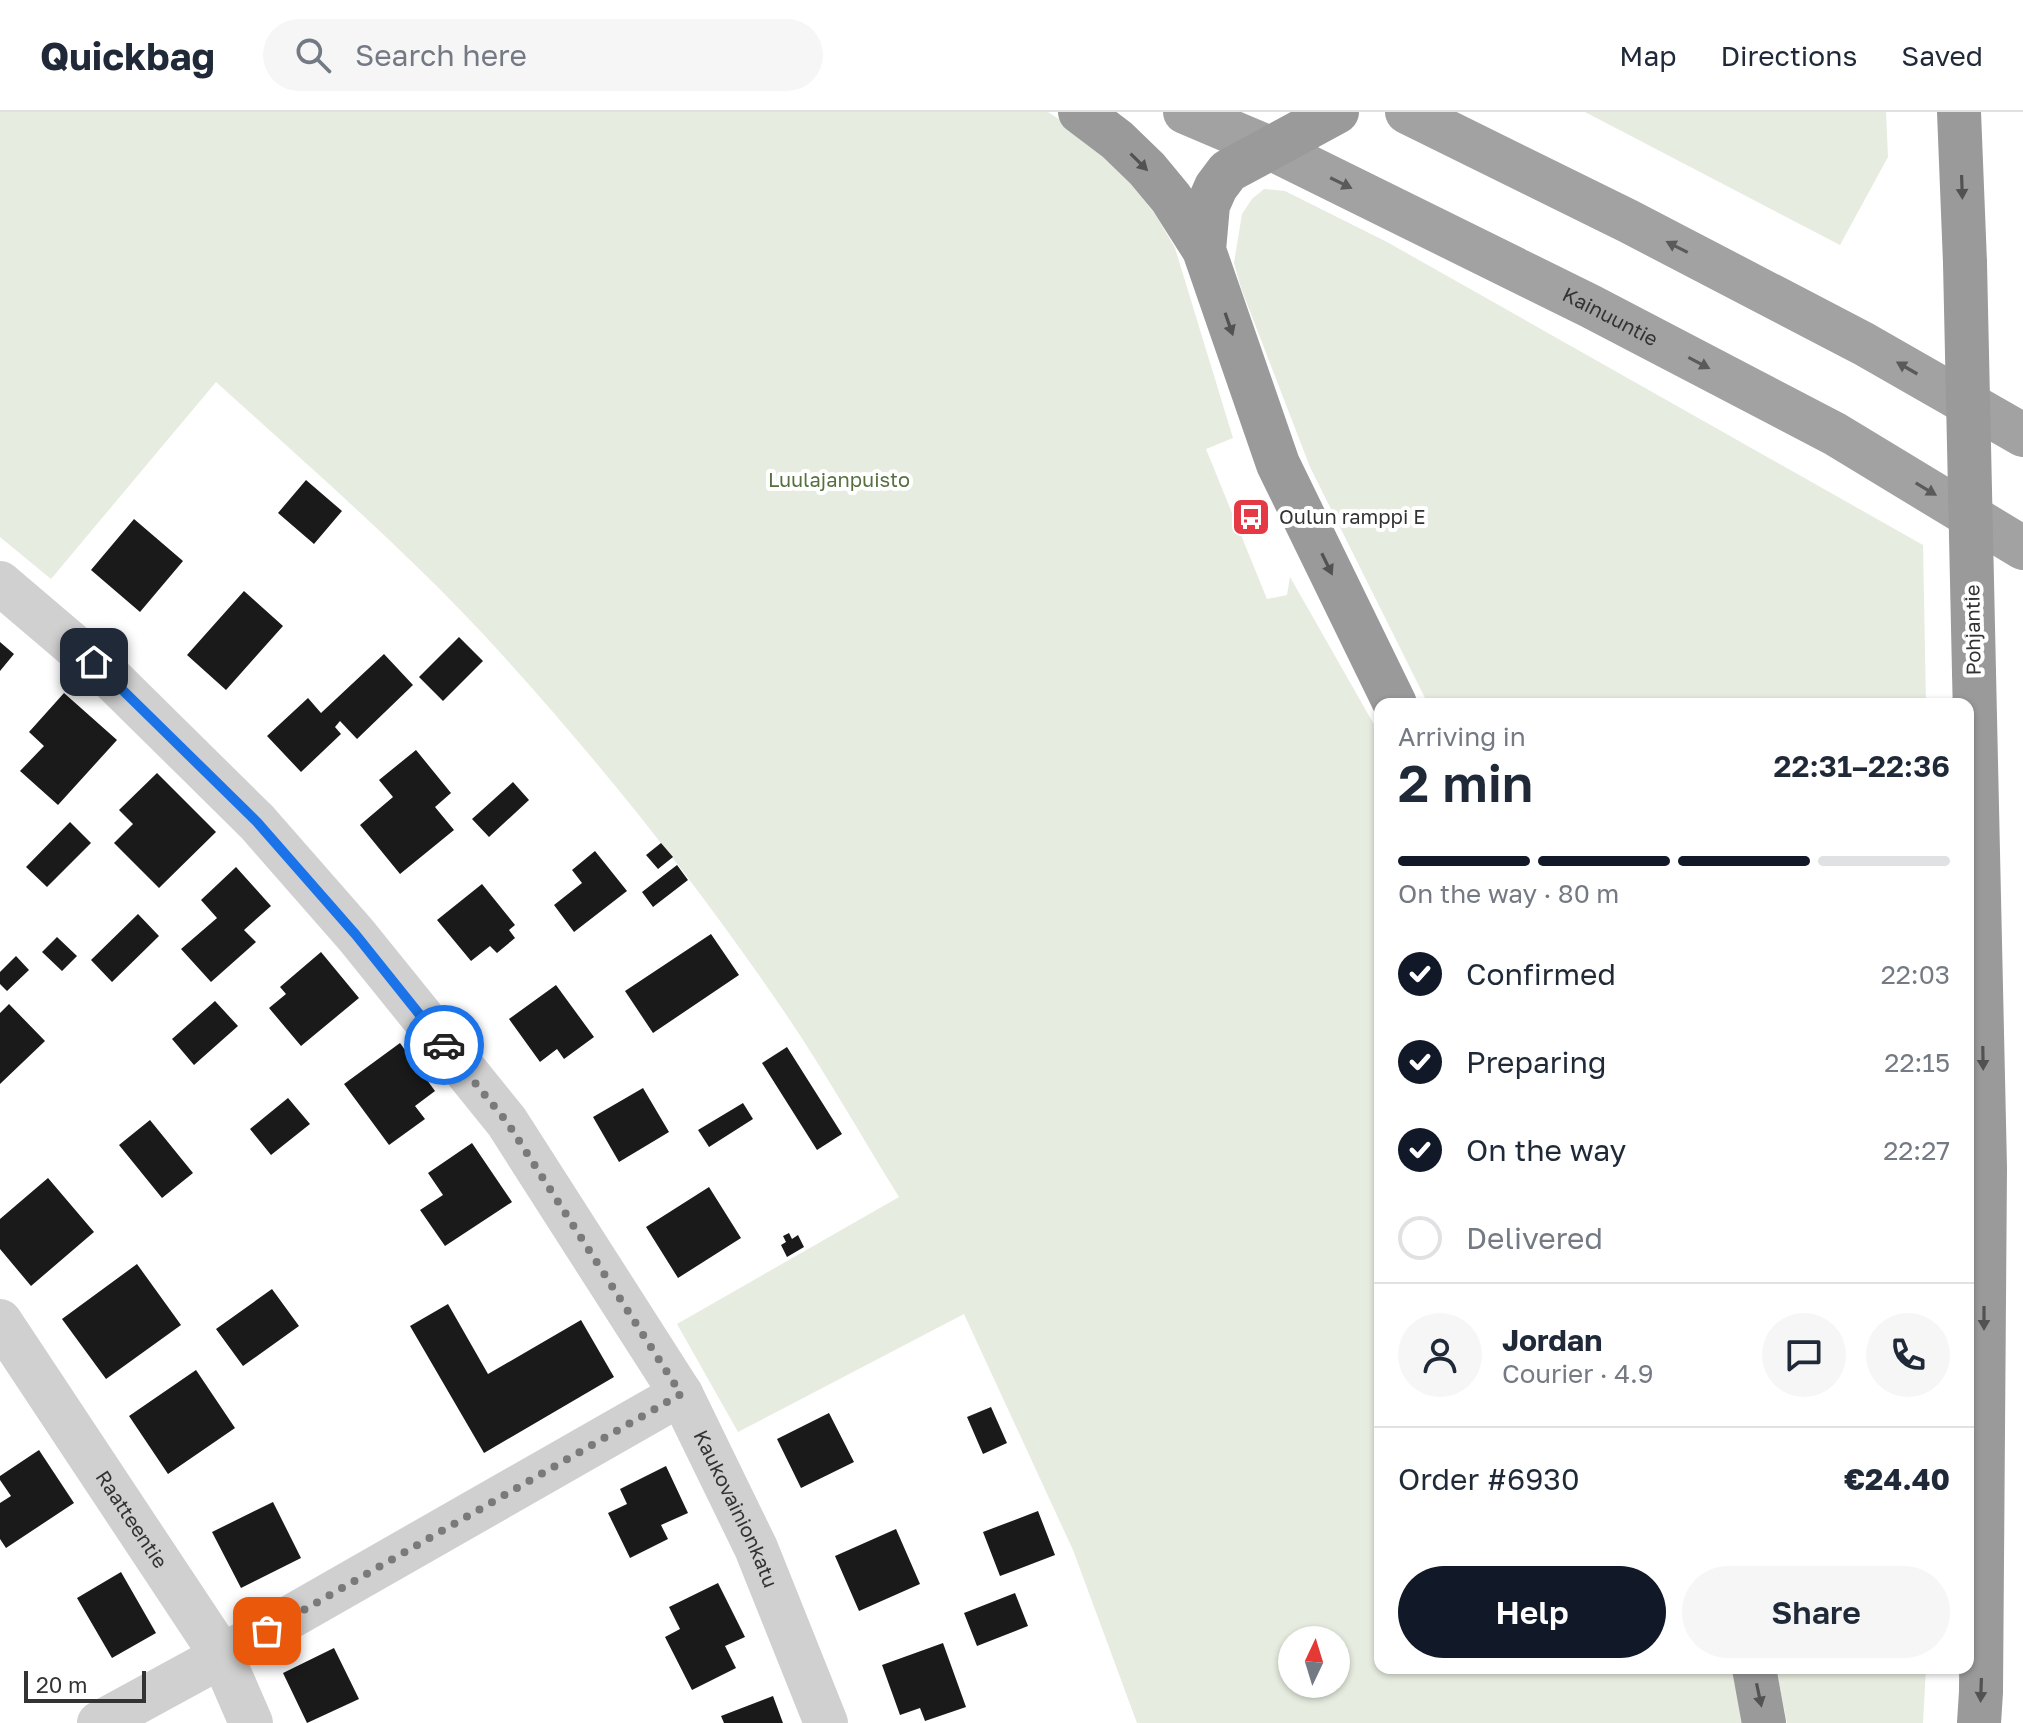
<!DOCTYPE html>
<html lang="en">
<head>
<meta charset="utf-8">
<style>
  body { margin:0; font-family:"Golos Text",sans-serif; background:#f6f6f7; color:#1f2937; height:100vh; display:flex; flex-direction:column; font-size:30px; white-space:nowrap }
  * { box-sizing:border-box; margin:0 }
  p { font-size:26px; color:#747a83 }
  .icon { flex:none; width:44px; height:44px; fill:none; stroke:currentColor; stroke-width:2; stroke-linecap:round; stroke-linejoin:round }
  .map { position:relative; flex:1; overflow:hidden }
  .drawer { position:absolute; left:1374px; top:586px; width:600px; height:976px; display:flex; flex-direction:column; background:#fff; border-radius:16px; box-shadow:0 2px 6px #0004 }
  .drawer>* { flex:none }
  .needle { width:52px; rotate:4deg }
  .tools { position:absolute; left:1278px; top:1514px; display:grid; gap:16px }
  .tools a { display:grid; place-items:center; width:72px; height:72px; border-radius:50%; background:#fff; box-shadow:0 2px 6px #0004; font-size:40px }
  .scale { position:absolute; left:24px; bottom:20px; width:122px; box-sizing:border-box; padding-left:8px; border:4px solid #333; border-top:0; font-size:22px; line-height:28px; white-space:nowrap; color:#333; -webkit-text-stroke:6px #fff; paint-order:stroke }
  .pin { position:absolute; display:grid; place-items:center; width:68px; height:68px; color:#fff; margin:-34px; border-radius:16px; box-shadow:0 4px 12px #0006 }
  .courier { position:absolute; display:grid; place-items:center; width:80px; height:80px; margin:-40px; border:6px solid #1a73e8; border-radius:50%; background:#fff; color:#222; box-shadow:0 2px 10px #0007 }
  .overview em { font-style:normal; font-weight:600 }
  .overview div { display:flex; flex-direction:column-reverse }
  .overview { display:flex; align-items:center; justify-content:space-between; height:136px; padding:0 24px }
  h1 { font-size:52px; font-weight:600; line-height:60px }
  .bar { display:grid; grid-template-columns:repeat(4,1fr); gap:12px 8px; align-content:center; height:96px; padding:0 24px }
  .bar i { height:10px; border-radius:6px; background:#e0e1e3 }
  .bar .active { background:#111827 }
  .bar p { grid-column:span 4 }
  .line { display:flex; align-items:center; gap:20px; padding:0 24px; border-top:2px solid #e0e1e3 }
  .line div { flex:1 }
  .round { display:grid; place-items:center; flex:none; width:84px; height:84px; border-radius:42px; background:#f6f6f7 }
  ol { padding:0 24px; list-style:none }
  li { display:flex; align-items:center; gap:24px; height:88px }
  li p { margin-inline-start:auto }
  li .icon { padding:8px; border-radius:50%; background:#111827; color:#fff; stroke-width:4 }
  li:last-child { color:#747a83 }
  li i { width:44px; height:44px; border:4px solid #e0e1e3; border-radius:50% }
  .cta { display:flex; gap:16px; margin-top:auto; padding:16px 24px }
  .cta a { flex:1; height:92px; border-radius:48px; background:#111827; color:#fff; font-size:32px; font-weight:600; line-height:92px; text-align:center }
  .cta a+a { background:#f6f6f7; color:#1f2937 }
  header { display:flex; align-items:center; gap:48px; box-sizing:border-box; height:112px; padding:0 40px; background:#fff; border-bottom:2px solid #e0e1e3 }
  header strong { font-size:38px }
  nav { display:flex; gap:44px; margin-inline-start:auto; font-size:28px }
  .search { width:560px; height:72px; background:#f6f6f7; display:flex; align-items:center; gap:20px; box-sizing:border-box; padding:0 28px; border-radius:44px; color:#747a83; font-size:30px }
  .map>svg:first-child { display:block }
  .green { fill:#e6ecdf; fill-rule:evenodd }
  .building { fill:#1a1a1a }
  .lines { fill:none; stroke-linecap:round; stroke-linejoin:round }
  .minor { stroke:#d0d0d0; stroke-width:44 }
  .trunk { stroke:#a2a2a2; stroke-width:44 }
  .motorway { stroke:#9a9a9a; stroke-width:44 }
  .motorway-bridge { stroke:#9a9a9a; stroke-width:44 }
  .oneway { fill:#525252 }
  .oneway2 { fill:#5a5a5a }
  .done { stroke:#7a7a7a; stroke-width:8; stroke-dasharray:0 14.4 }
  .route { stroke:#1a73e8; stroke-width:10 }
  .labels { text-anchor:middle; stroke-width:8; stroke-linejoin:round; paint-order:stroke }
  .street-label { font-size:20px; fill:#333; stroke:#fff }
  .park-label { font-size:20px; fill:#56703f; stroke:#fff }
  .poi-label { font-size:20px; fill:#333; stroke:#fff; text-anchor:start }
</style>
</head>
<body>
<header>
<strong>Quickbag</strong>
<div class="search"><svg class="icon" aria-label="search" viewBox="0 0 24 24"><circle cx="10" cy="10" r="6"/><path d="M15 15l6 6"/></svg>Search here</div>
<nav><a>Map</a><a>Directions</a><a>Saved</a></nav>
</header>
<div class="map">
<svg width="2023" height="1611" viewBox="0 0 2023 1611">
  <rect width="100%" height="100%" fill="#fff"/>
  <!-- green -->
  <path class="green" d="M0,0h1048l17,11 41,34 25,26 26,34 18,31 58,190 -27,11 61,150 20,-4 3,-18 90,158v933h353l12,55h-608l-64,-173 -109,-236 -226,118 -61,-108 222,-127c-39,-63 -76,-129 -118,-190 -85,-125 -183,-247 -285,-359 -87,-95 -185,-180 -280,-266l-165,197 -51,-42zM1292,1528h44v44h-44z
    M1585,0h301l2,45 -48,88z
    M1264,77l21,2 102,51 536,303 3,159h-498l-118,-237 -69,-179 -7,-25 8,-49 10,-15z
    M1776,1556h150l-3,55h-136z"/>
  <!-- building -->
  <path class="building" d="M306,368l36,31 -28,33 -36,-31z
    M134,407l49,42 -43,51 -49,-42z
    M244,479l39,35 -57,64 -39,-35z
    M459,525l24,24 -40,40 -24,-24z
    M0,530l14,12 -14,17z
    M384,542l29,31 -56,54 -17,-18 -5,6 6,7 -40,38 -34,-36 41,-38 13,15z
    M64,581l53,47 -59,65 -38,-34 24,-25 -15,-14z
    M416,638l35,43 -16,14 19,23 -54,44 -40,-49 33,-28 -14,-17z
    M157,661l59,59 -57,56 -45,-45 19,-19 -14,-14z
    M513,670l16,18 -40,37 -17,-18z
    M70,710l21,21 -44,44 -21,-20z
    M661,731l12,14 -15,12 -12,-14z
    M595,739l32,40 -53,41 -20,-27 28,-22 -10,-13z
    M677,753l11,15 -35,27 -11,-15z
    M236,755l35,39 -27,24 12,12 -45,40 -30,-33 36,-31 -16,-18z
    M482,772l33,41 -6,5 6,8 -18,15 -7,-7 -19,15 -34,-41z
    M138,802l21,22 -47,46 -21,-22z
    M711,822l28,41 -86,58 -28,-42z
    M57,825l20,19 -15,15 -20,-19z
    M321,840l38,46 -58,48 -32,-38 17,-14 -6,-7z
    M16,844l13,14 -22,21 -7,-7v-12z
    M556,873l38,52 -30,22 -7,-10 -17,13 -31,-43z
    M215,889l23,25 -44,39 -22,-26z
    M9,892l36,37 -45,43v-71z
    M400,931l35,48 -20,15 10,13 -36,26 -45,-61z
    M787,935l55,87 -25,16 -55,-87z
    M643,976l26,44 -50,30 -26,-45z
    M288,986l22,26 -39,31 -21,-26z
    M743,991l10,16 -44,28 -11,-17z
    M150,1008l43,53 -31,25 -43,-53z
    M472,1031l40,59 -67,44 -25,-36 23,-15 -15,-22z
    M48,1066l46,54 -63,54 -31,-37v-30z
    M709,1075l32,51 -63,40 -32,-51z
    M789,1121l3,6 6,-4 6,12 -17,10 -6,-12 5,-3 -3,-6z
    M137,1152l44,61 -75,54 -44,-60z
    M272,1177l27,37 -56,40 -27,-37z
    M448,1192l40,70 93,-54 33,57 -130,76 -74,-127z
    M196,1258l39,58 -67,46 -39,-58z
    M991,1295l16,36 -24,11 -16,-37z
    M829,1301l25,49 -53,26 -24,-49z
    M39,1338l35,53 -68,45 -6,-9v-36l11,-7 -11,-16v-4z
    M666,1354l22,47 -27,12 7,14 -38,19 -22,-45 19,-9 -7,-15z
    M273,1390l28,56 -60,30 -29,-56z
    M1038,1399l17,44 -55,21 -17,-44z
    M896,1417l24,55 -61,27 -24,-55z
    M121,1460l35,61 -44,25 -35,-60z
    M718,1471l27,54 -20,9 11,22 -44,22 -27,-53 15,-8 -11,-22z
    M1015,1481l13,33 -51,20 -13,-33z
    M943,1531l23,64 -41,14 -5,-13 -20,7 -18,-50z
    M334,1536l25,51 -52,24 -24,-50z
    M773,1584l10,27h-59l-3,-7z"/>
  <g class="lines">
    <!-- minor -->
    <g class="minor">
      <path id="s1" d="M0,471l108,92 149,147 99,113 151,187 174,272 75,154 70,175"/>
      <path id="s2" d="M0,1209l222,335 29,67"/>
      <path d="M99,1611l123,-67 459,-262"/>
    </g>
    <!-- trunk -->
    <g class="trunk">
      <path id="s3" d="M1185,0l87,37 318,157 245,128 188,114"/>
      <path d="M1407,0l221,109 236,123 159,91"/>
    </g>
    <!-- motorway -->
    <path class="motorway" d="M1080,0l37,28 30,29 24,29 33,52 74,214 117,240
      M1959,0l6,151
      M1204,138l4,-45 8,-18 12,-16 109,-59
      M1974,560l11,496 -4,524 -2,31
      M1754,1556l10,55"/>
    <!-- motorway-bridge -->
    <path class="motorway-bridge" d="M1965,151l9,409"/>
  </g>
  <!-- one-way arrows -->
  <defs><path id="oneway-solid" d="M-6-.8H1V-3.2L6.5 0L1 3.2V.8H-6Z" transform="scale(2)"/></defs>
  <g class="oneway">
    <use href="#oneway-solid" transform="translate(1139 50) rotate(45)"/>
    <use href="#oneway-solid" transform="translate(1962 75) rotate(88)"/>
    <use href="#oneway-solid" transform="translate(1229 212) rotate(71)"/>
    <use href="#oneway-solid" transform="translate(1327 452) rotate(64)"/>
    <use href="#oneway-solid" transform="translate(1983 946) rotate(89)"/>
    <use href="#oneway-solid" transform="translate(1984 1206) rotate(90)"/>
    <use href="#oneway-solid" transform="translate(1981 1578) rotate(92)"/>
    <use href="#oneway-solid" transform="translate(1759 1583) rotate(78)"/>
  </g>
  <g class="oneway2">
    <use href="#oneway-solid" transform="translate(1341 71) rotate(26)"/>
    <use href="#oneway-solid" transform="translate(1677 135) rotate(-153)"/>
    <use href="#oneway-solid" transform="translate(1699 251) rotate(28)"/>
    <use href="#oneway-solid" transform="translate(1907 256) rotate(-150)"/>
    <use href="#oneway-solid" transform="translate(1926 377) rotate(31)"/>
  </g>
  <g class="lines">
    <!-- done -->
    <path class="done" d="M267,1519l414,-237 -174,-272 -63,-77"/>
    <!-- route -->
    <path class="route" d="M94,550l163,160 99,113 88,110"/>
  </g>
  <!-- icons -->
  <defs>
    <symbol id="bus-square" viewBox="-11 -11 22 22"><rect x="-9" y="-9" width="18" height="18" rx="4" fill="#e63946" stroke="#fff"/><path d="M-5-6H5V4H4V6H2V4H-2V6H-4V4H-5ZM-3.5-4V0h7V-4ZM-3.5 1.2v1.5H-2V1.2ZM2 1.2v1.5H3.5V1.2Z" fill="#fff"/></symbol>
  </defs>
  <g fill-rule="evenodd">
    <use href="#bus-square" x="1229" y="383" width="44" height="44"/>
  </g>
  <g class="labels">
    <!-- street labels -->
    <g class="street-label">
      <text dy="7" stroke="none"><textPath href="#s3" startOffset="472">Kainuuntie</textPath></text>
      <text transform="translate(1973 518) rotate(-91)" y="7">Pohjantie</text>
      <text dy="7" stroke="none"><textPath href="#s1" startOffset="1192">Kaukovainionkatu</textPath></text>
      <text dy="7" stroke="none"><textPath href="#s2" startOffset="238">Raatteentie</textPath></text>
    </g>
    <!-- park labels -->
    <g class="park-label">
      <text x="839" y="375">Luulajanpuisto</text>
    </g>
    <!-- poi labels -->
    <g class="poi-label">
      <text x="1279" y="412">Oulun ramppi E</text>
    </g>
  </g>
</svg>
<div class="tools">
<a><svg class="needle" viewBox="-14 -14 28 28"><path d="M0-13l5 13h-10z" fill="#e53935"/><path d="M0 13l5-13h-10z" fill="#747a83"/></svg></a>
</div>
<div class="scale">20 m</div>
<div class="pin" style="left:267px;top:1519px;background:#ea580c"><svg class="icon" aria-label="bag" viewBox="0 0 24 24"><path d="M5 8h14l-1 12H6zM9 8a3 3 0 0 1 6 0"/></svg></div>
<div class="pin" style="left:94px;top:550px;background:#1f2937"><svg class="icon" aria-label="home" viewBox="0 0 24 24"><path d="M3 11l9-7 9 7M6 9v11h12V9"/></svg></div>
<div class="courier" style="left:444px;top:933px"><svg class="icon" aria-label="car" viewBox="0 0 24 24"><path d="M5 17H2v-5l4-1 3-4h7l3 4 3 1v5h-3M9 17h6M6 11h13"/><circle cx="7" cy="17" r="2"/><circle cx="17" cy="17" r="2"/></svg></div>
<section class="drawer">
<div class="overview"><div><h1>2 min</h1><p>Arriving in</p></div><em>22:31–22:36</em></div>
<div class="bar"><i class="active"></i><i class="active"></i><i class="active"></i><i></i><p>On the way · 80 m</p></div>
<ol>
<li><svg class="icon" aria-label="check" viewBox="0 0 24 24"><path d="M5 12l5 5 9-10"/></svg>Confirmed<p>22:03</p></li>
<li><svg class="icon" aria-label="check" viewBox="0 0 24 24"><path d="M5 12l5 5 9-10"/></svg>Preparing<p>22:15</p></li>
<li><svg class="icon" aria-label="check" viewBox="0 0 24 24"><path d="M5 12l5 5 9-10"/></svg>On the way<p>22:27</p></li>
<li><i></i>Delivered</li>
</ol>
<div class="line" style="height:144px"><a class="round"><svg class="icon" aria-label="person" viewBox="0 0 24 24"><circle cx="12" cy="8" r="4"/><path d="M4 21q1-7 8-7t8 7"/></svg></a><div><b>Jordan</b><p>Courier · 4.9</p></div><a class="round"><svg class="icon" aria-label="chat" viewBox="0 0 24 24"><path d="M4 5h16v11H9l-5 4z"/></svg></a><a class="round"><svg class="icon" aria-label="phone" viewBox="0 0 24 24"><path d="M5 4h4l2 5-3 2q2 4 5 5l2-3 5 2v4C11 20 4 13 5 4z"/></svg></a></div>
<div class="line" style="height:104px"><div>Order #6930</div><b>€24.40</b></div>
<div class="cta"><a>Help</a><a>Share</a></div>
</section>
</div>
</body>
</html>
